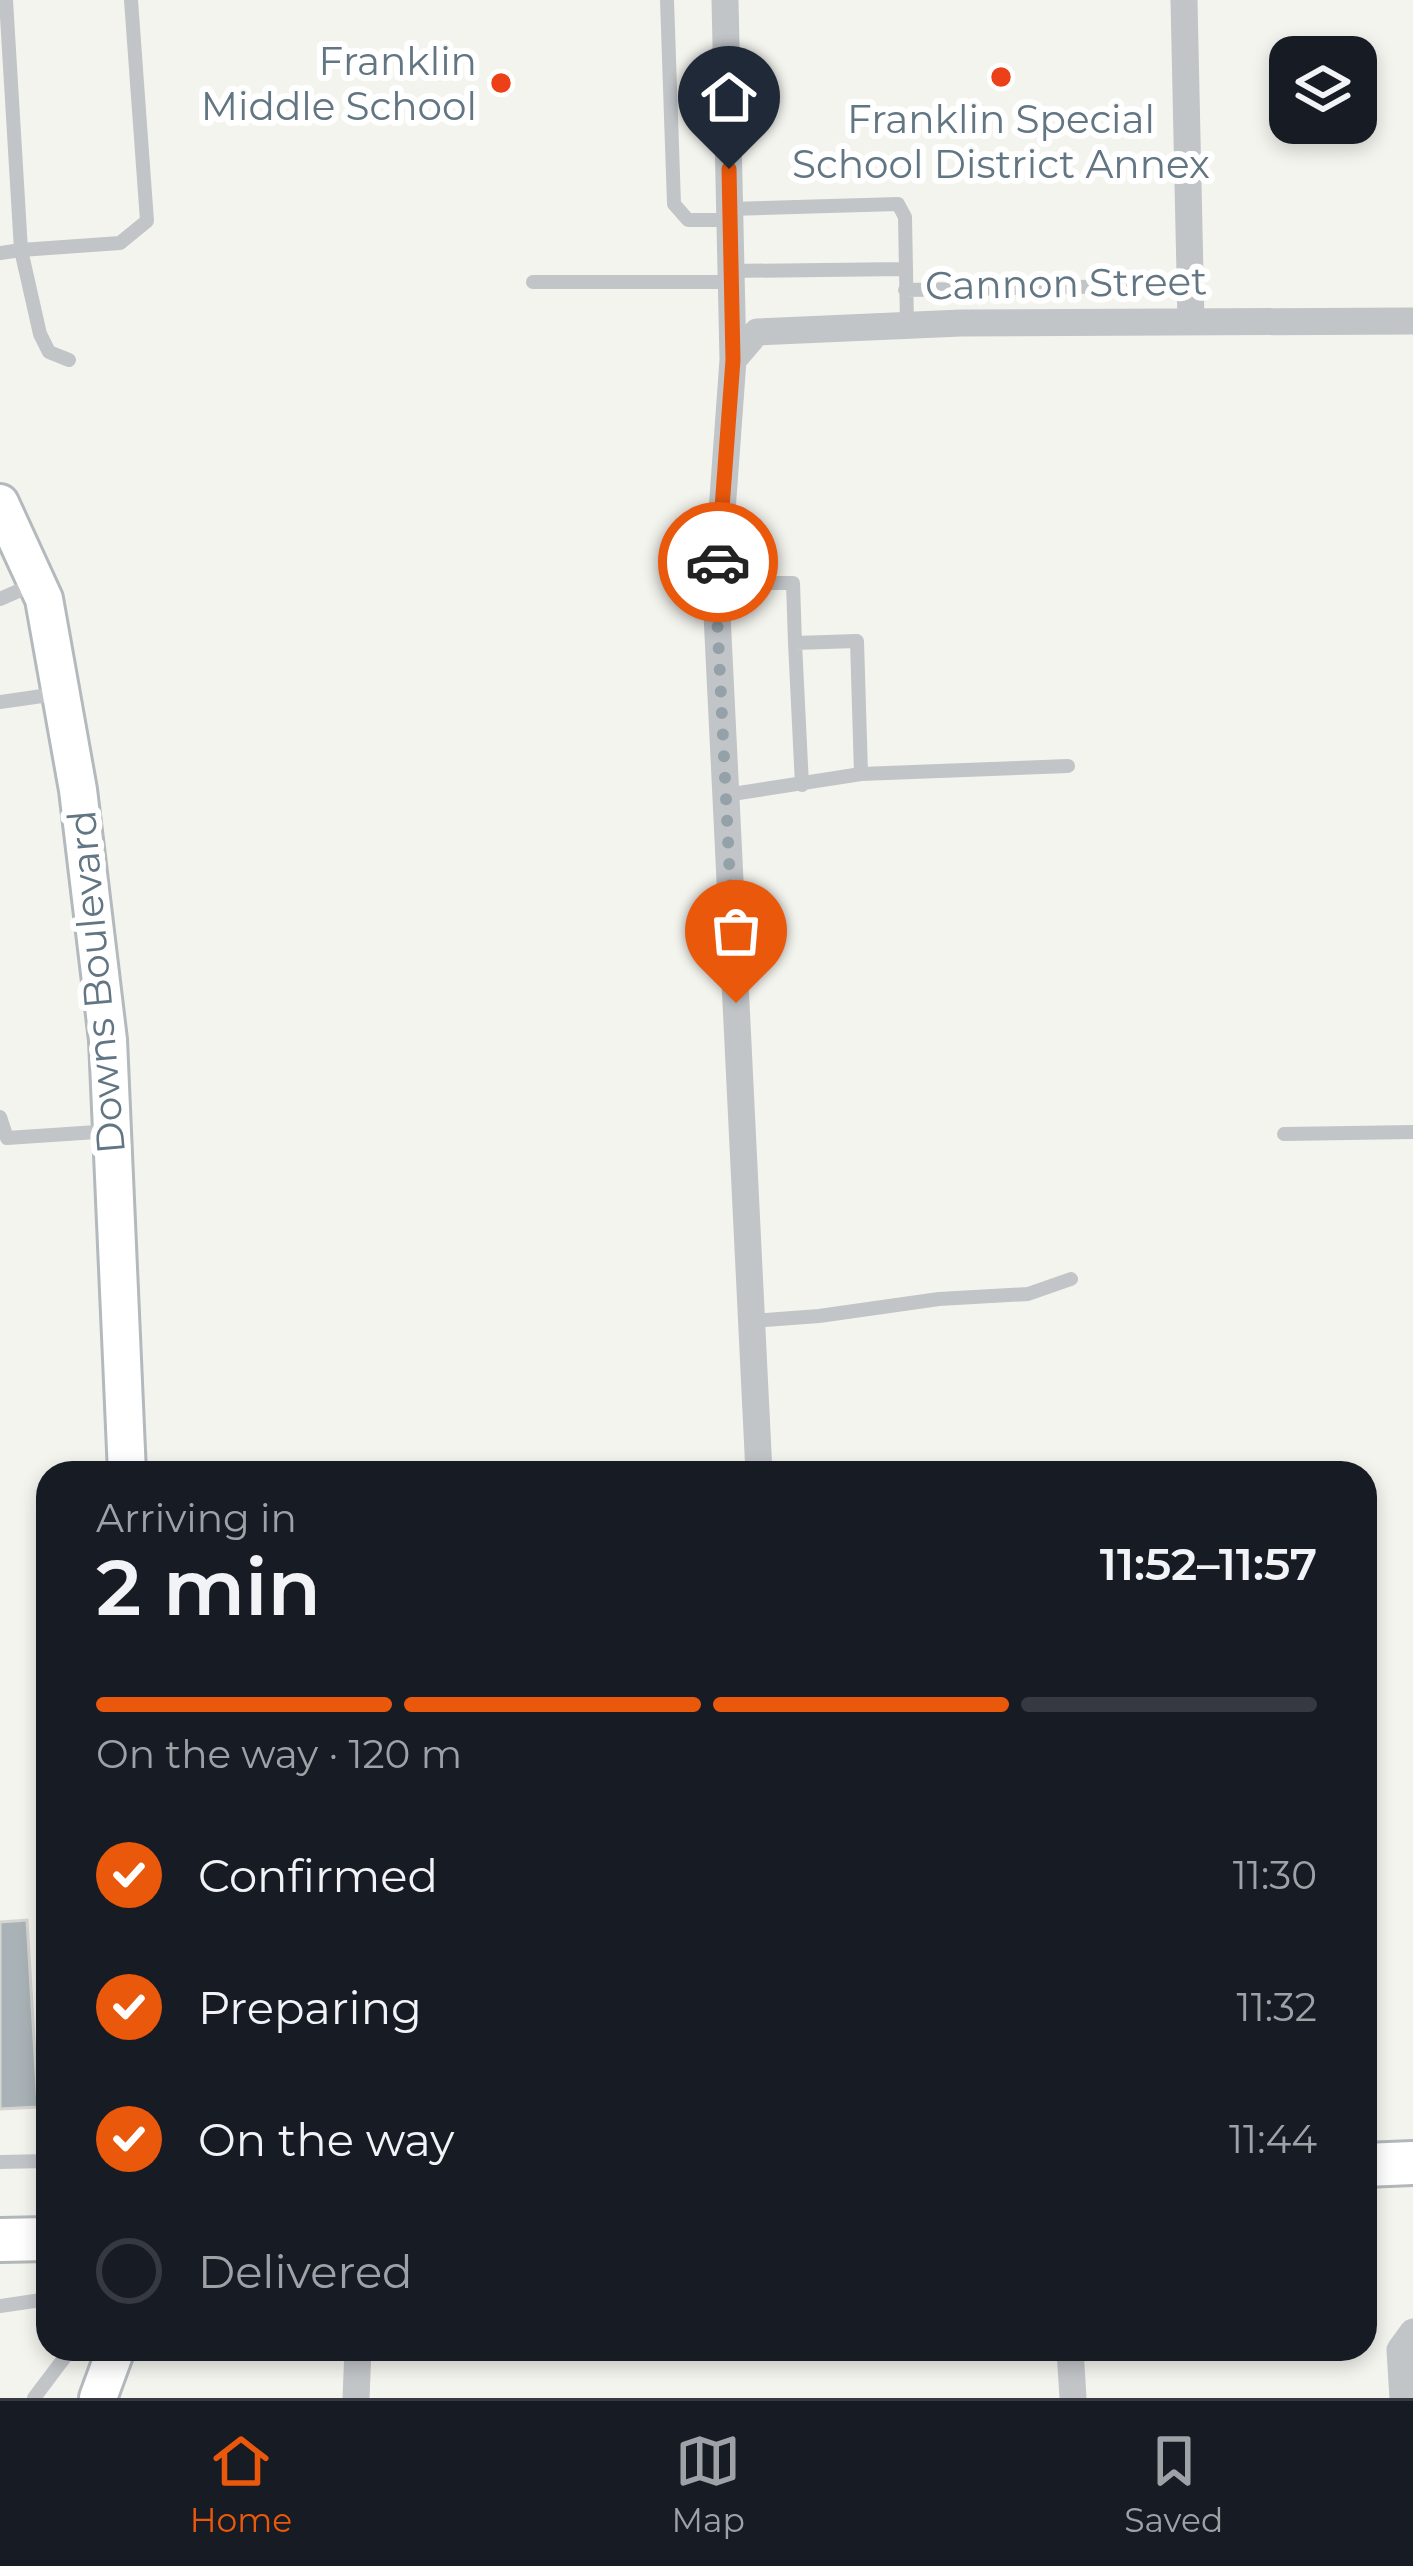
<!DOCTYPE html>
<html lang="en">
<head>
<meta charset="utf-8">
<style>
  body { margin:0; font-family:Montserrat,sans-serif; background:#242831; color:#f1f3f6; height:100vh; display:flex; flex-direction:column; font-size:45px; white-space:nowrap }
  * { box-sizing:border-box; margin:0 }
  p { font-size:39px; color:#9ea1a6 }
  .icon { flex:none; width:66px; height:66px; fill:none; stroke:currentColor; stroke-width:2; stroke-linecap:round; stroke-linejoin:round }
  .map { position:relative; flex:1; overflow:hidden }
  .sheet { position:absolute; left:36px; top:1461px; width:1341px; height:900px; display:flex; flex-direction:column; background:#171b24; border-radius:36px; box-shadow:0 6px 18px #0003 }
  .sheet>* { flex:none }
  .tools { position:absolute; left:1269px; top:36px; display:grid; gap:24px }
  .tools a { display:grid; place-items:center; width:108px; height:108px; border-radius:24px; background:#171b24; box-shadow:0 6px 18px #0003; font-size:60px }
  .pin { position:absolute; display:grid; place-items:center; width:102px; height:102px; color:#fff; margin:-123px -51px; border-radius:50% 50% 50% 0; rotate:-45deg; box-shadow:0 0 12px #0007 }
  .pin .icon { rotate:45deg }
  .courier { position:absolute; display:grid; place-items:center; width:120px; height:120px; margin:-60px; border:9px solid #ea580c; border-radius:50%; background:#fff; color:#222; box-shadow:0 3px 15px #0007 }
  .summary em { font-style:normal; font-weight:600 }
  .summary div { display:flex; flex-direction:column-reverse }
  .summary { display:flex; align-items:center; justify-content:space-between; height:204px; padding:0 60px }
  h1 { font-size:78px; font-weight:600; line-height:90px }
  .bar { display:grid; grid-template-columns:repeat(4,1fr); gap:18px 12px; align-content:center; height:144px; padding:0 60px }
  .bar i { height:15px; border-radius:9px; background:#363941 }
  .bar .selected { background:#ea580c }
  .bar p { grid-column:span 4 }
  ol { padding:0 60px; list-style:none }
  li { display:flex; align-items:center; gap:36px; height:132px }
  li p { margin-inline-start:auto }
  li .icon { padding:12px; border-radius:50%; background:#ea580c; color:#fff; stroke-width:4 }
  li:last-child { color:#9ea1a6 }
  li i { width:66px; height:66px; border:6px solid #363941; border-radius:50% }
  .dock { display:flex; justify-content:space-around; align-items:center; height:168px; border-top:3px solid #363941; background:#171b24; font-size:33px; color:#9ea1a6 }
  .dock a { display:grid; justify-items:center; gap:6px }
  .dock .selected { color:#ea580c }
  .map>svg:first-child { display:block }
  .building { fill:#a9b2b6; stroke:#d5d5d2; stroke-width:3 }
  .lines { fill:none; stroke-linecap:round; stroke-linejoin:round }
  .secondary-casing { stroke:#b3b9bd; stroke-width:42 }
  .primary-casing { stroke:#b2b7ba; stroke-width:48 }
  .lane { stroke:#c1c5c8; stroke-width:14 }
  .street { stroke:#c1c5c8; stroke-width:27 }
  .secondary { stroke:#fff; stroke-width:36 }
  .primary { stroke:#fff; stroke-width:42 }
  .done { stroke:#94a1a8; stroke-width:12; stroke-dasharray:0 21.6 }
  .route { stroke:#ea580c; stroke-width:15 }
  .poi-dot { fill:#eb4018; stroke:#fff; stroke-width:4.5 }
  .labels { text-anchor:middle; stroke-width:12; stroke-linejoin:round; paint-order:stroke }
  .poi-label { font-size:39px; fill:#617582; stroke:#fff; text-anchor:end }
  .street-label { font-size:39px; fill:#617582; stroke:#fff }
</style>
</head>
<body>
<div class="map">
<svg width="1413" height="2398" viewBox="0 0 1413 2398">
  <rect width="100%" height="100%" fill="#f4f4ef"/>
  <!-- building -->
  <path class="building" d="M27,1920l11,187 -38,2v-187z"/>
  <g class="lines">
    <defs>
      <path id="secondary" d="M0,503l44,96 34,191 30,250 19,433
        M98,2398l18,-49"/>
      <path id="primary" d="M1365,2165l48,-2
        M0,2240l48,-1"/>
    </defs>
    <!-- secondary casing -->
    <use href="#secondary" class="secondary-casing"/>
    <!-- primary casing -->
    <use href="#primary" class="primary-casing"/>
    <!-- lane -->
    <path class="lane" d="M667,0l7,204 14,16h42
      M730,209l168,-5 7,13 2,107
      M0,253l21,-3 -15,-250
      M731,271l174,-2
      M533,282h198
      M905,290l285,-5
      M69,360l-20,-8 -9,-18 -19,-84 99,-7 27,-22 -16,-221
      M717,583h76l2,60 62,-2 4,133
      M0,599l32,-14
      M795,643l7,142
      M0,702l56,-8
      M726,795l135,-21 207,-8
      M0,1117l7,21 105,-7
      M1284,1134l129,-2
      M752,1321l67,-5 120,-17 89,-5 43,-15
      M0,2162l48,-1
      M0,2306l48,-7
      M34,2398l37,-49"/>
    <!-- street -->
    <path class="street" d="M725,0l8,360 -17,234 43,879
      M1184,0l7,321
      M733,360l24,-28 204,-9 452,-2
      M1070,2349l3,49
      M356,2398l2,-49
      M1403,2398l-3,-48 13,-18"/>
    <!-- secondary -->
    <use href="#secondary" class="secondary"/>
    <!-- primary -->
    <use href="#primary" class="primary"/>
  </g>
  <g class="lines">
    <!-- done -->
    <path class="done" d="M718,562l-2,32 20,409"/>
    <!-- route -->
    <path class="route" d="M718,562l15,-202 -4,-191"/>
  </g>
  <!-- markers -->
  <g class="poi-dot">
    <circle cx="1001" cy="77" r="12"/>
    <circle cx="501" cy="83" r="12"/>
  </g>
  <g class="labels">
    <!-- poi labels -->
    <g class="poi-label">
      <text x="477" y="75">Franklin<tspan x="477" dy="45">Middle School</tspan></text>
      <text x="1001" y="133" text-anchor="middle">Franklin Special<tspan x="1001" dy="45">School District Annex</tspan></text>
    </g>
    <!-- street labels -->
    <g class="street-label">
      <text transform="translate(1066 283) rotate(-1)" y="14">Cannon Street</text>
      <text transform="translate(96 982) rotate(-95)" y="14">Downs Boulevard</text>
    </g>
  </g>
</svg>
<div class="tools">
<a><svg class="icon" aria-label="layers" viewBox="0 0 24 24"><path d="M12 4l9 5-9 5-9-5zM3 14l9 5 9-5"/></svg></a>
</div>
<div class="pin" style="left:736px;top:1003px;background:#ea580c"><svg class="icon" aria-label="bag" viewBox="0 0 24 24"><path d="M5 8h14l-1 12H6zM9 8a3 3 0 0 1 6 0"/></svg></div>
<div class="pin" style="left:729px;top:169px;background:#1f2937"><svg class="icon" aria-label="home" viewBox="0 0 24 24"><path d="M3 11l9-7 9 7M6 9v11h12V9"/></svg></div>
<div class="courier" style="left:718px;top:562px"><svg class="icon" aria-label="car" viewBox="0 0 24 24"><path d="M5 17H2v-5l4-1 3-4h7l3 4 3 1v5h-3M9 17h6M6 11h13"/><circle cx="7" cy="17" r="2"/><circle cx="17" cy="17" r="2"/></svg></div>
<section class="sheet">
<div class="summary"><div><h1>2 min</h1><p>Arriving in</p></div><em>11:52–11:57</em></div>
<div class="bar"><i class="selected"></i><i class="selected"></i><i class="selected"></i><i></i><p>On the way · 120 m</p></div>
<ol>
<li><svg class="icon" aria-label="check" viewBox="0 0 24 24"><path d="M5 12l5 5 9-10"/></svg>Confirmed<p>11:30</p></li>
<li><svg class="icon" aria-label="check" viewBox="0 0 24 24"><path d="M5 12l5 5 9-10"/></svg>Preparing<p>11:32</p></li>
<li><svg class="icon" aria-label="check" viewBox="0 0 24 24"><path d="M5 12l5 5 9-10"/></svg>On the way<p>11:44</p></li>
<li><i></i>Delivered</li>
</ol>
</section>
</div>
<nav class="dock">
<a class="selected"><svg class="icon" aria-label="home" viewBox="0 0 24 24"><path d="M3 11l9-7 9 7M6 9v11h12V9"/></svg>Home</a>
<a><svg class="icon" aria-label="map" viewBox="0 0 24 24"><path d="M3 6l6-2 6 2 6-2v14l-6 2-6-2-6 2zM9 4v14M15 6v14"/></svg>Map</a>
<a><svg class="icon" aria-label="saved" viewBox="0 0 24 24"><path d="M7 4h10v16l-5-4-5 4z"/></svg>Saved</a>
</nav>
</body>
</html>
